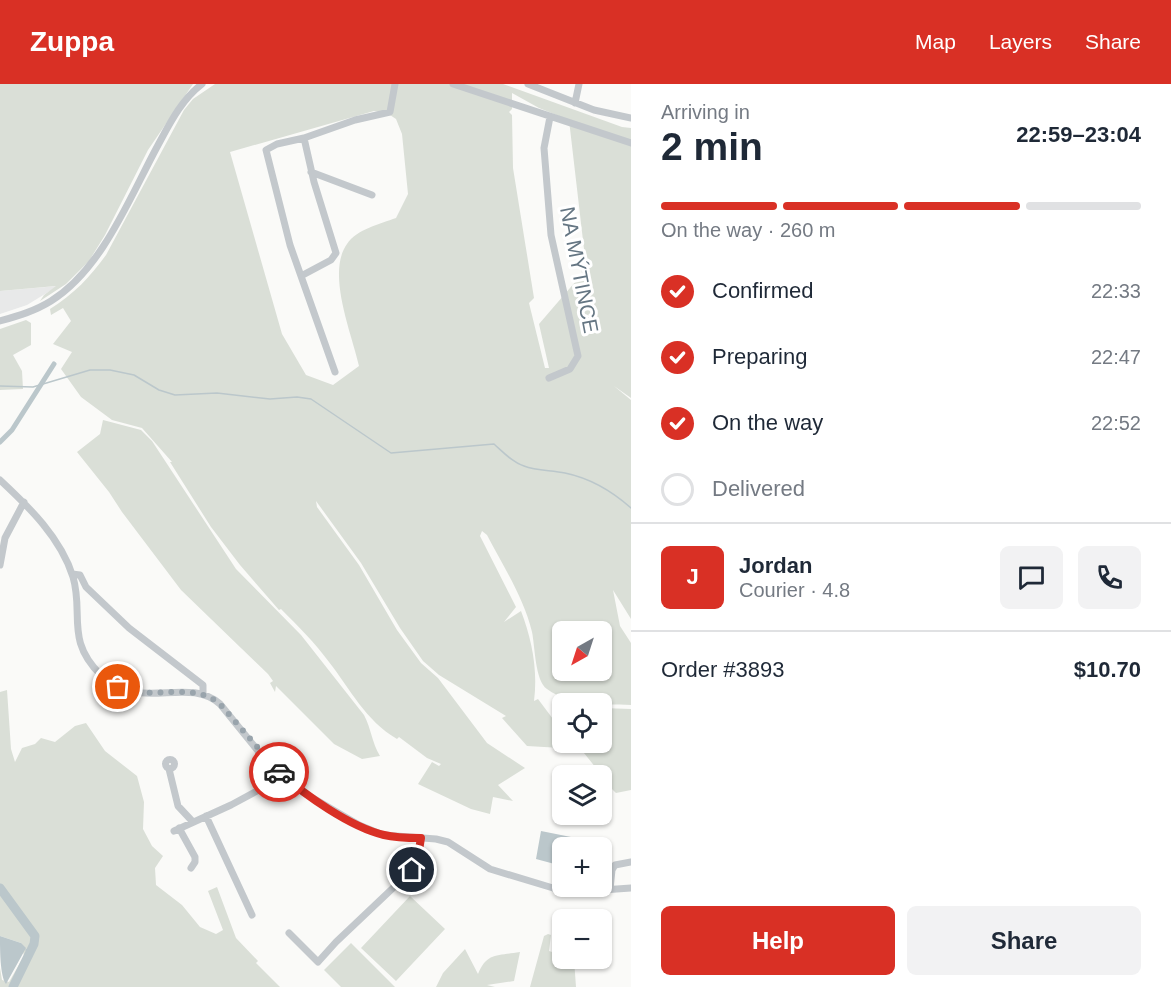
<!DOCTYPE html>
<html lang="en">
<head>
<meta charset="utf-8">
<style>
  body { margin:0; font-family:Helvetica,sans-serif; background:#f2f2f3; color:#1f2937; height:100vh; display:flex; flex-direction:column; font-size:22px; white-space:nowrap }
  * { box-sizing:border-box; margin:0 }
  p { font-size:20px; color:#747a83 }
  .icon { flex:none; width:33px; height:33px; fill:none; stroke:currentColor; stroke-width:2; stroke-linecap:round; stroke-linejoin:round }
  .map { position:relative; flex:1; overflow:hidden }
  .details { display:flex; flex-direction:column; background:#fff; width:540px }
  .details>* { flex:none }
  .needle { width:39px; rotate:219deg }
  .buttons { position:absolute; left:552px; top:537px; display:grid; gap:12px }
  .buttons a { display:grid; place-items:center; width:60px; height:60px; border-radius:9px; background:#fff; box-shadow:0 2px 4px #0004; font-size:30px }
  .pin { position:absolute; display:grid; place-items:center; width:51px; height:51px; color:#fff; margin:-26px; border:3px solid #fff; border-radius:50%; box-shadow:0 2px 6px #0007 }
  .courier { position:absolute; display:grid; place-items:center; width:60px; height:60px; margin:-30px; border:4px solid #d93025; border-radius:50%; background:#fff; color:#222; box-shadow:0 2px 8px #0007 }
  .headline em { font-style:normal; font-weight:600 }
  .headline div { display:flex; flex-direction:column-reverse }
  .headline { display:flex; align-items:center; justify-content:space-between; height:102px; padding:0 30px }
  h1 { font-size:39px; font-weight:600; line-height:45px }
  .bar { display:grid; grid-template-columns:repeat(4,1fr); gap:9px 6px; align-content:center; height:72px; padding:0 30px }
  .bar i { height:8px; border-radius:4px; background:#e0e1e3 }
  .bar .active { background:#d93025 }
  .bar p { grid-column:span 4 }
  .line { display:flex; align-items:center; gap:15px; padding:0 30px; border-top:2px solid #e0e1e3 }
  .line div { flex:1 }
  .round { display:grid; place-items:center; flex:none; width:63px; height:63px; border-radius:9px; background:#f2f2f3 }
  ol { padding:0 30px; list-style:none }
  li { display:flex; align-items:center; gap:18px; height:66px }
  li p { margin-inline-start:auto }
  li .icon { padding:6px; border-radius:50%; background:#d93025; color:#fff; stroke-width:4 }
  li:last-child { color:#747a83 }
  li i { width:33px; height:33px; border:3px solid #e0e1e3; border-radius:50% }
  .cta { display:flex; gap:12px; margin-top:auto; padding:12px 30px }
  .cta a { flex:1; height:69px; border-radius:9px; background:#d93025; color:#fff; font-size:24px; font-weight:600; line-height:69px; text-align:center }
  .cta a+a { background:#f2f2f3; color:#1f2937 }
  header { display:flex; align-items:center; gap:36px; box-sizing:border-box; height:84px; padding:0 30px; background:#d93025; color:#fff }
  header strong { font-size:28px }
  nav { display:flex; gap:33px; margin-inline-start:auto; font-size:21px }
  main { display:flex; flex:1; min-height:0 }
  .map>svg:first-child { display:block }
  .built { fill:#e8e9e9 }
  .green { fill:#dadfd7; fill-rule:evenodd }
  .water { fill:#bbc7cb }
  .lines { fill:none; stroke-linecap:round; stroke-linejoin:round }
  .stream { stroke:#bbc7cb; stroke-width:1.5 }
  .canal { stroke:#bbc7cb; stroke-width:5 }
  .river { stroke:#bbc7cb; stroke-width:9 }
  .minor { stroke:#c3c8cc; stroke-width:7 }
  .done { stroke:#99a4ac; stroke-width:6; stroke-dasharray:0 10.8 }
  .route { stroke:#d93025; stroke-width:8 }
  .labels { text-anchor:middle; stroke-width:6; stroke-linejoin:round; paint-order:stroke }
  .street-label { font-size:21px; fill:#657683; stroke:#fff }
</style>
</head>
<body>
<header>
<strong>Zuppa</strong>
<nav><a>Map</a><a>Layers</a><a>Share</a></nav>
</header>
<main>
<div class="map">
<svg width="631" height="903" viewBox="0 0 631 903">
  <rect width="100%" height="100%" fill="#fafaf8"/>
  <!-- built -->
  <path class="built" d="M58,202l-31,19 -27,9v-23z"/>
  <!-- green -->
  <path class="green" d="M0,0h193l-45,66 -43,85 -16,26 -23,23 -26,17 4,-6 12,-9 -56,5z
    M215,0h288l119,43 9,1v270l-17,-12 17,14v219l-18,-29 7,36 11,17v62c-29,-1 -59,2 -84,-16 -12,-8 -12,-43 -15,-57 -8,-34 -29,-66 -45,-97l-5,-4 -2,5 36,71 -12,15 17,-11c11,29 17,59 13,90l4,-2 24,32v11l9,1 8,10 -18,-5 -34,-2 -25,-28 4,-2 -67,-41 -16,-14 -23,-33 -39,-65 -45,-62 1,6 42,58 38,65 24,33 17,15 49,65 38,25 -27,17 15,16 -20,-4 -3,17 -19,-5 -53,-25 14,-22 7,4 2,-2 -14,-6 -28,-21 -2,2c-32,-19 -46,-49 -68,-77 -14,-19 -31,-36 -48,-53l-2,1 -39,-45 -29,-38 -41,-65h2l-30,-34 -30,-8 -31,-23 -20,-28 11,-17 -19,-8 18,-23 -8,-13 -12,7 -1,-6c24,-15 40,-32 56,-54l78,-145 9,-11zM512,9l27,15 30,12 15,129h-4l2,25 -43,50 10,44h-4l-16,-65 5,-5 -21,-130 -1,-53 -3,-3 3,-3zM374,27l13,2 9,6 6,15 6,60 -12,24c-16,6 -39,11 -49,26 -21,29 5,90 12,122l-26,19 -27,-10 -24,-41 -52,-182zM562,548h40v38h-40z
    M26,236l5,3v22l-18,10 9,16 1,18 -23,1v-61z
    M103,336l38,10 11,11 84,128 65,66 63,80c7,13 8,28 16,41l-18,3 -28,-15 -58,-58 -1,6 -5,-9 3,-2 -5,-7 -87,-84 -59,-78 -13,-20 -32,-40 23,-18z
    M7,606l4,59 4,13 7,-14 13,-4 6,-6 14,4 20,-16 11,-3 19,28 32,25 7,26 -1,27 9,17 11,10 -8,12 1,17 26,20 18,22 16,7 7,-4 -15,-39 9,-4 19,51 22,23 -2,2 24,24h-280v-19l2,12 7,2 15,-26 -3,-13 -21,-7v-244z
    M602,624l29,1v81l-15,3 -5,-5 -9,5v-17l-8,-1 2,-7 -20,-25 26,-1z
    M410,812l35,33 -49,52 -35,-33z
    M548,850l3,1 -2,16 13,4v3l12,1 2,28h-46l14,-51z
    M351,859l44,44h-54l-17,-17z
    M465,865l13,25c9,-22 19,-18 42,-22l-6,29 -27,4 8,2h-59l7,-14z"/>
  <!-- water -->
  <path class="water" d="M541,747l30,6 -3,10 -6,1v18l-26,-7z
    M0,852l21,7 5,5 -20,36c-6,-8 -6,-35 -6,-48z"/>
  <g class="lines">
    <!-- stream -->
    <path class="stream" d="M0,302l33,1 57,-17h20l24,5 25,15 16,5 42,-2 53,6 27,-2 14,2 80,54 103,-9c9,8 18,18 30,22 13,5 28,4 41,7 24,5 48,19 66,35
      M26,866l6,-1"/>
    <!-- canal -->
    <path class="canal" d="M0,358l12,-12 42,-66"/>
    <!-- river -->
    <path class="river" d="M0,804l35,48 -1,8 -21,43"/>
    <!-- minor -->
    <path class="minor" d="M453,0l178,59
      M528,0l66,26 37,8
      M575,19l4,-19
      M304,54l-27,6 -11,6 24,95 45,127
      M311,88l61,23
      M301,192l30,-16 5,-7 -22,-71 -10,-44 51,-18 35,-8 5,-28
      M0,237c18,-5 35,-10 51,-20 51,-32 78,-102 106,-154 12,-22 24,-47 45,-63
      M549,294l21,-9 8,-13 -27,-121 -7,-87 6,-31
      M0,396c29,27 61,58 73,97 11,37 -8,63 28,98 38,38 86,0 119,29l43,53 20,20 23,17 53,31 24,10 53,4 12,3 42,27 63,19 21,4 57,-4
      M0,481l5,-27 19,-36
      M72,490l8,1 6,12 43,41 74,57v8
      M165.5 680a4.5 4.5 0 1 1 9 0a4.5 4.5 0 1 1-9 0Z
      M169,685l9,37 15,16
      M206,732l46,99
      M179,744l16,29v5l-4,6
      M174,747l57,-26 52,-28
      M610,805l2,-19 3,-5 16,-3
      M289,849l29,29 18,-20 76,-72 5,-8 4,-24"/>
  </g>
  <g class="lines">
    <!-- done -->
    <path class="done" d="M118,603c34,15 74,-7 102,17l59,68"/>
    <!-- route -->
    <path class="route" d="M279,688c26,23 71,55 105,63 12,3 25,3 37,3l-4,24 -5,8"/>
  </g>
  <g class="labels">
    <!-- street labels -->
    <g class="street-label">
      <text transform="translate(579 186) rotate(79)" y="7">NA MÝTINCE</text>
    </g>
  </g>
</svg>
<div class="buttons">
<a><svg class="needle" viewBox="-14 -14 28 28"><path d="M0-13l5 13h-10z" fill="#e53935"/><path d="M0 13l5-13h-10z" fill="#747a83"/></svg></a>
<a><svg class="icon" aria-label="locate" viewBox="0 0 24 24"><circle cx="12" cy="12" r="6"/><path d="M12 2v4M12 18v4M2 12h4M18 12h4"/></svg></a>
<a><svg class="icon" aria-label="layers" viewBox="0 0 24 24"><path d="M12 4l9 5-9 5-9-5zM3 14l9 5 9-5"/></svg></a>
<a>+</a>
<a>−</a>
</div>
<div class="pin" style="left:118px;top:603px;background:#ea580c"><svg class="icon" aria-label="bag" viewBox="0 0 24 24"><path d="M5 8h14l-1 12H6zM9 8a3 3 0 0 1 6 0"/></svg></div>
<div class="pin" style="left:412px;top:786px;background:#1f2937"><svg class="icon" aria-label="home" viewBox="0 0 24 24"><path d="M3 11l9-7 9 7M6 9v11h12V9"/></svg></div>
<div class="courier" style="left:279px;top:688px"><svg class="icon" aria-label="car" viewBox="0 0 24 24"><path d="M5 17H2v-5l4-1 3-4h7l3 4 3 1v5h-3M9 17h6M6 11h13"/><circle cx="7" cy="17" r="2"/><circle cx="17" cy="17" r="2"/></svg></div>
</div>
<section class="details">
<div class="headline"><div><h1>2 min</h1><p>Arriving in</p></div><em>22:59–23:04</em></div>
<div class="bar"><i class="active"></i><i class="active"></i><i class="active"></i><i></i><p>On the way · 260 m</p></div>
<ol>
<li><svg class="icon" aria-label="check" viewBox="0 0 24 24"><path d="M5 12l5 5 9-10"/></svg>Confirmed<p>22:33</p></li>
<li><svg class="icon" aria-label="check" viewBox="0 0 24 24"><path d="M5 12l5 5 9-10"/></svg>Preparing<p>22:47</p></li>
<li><svg class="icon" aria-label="check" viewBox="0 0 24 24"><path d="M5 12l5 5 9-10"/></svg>On the way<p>22:52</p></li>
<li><i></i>Delivered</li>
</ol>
<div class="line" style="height:108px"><b class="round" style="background:#d93025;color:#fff">J</b><div><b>Jordan</b><p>Courier · 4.8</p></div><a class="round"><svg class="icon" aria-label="chat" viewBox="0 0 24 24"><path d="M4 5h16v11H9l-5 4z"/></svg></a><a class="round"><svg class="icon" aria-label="phone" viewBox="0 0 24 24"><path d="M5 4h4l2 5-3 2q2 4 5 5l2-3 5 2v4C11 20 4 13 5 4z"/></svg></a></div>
<div class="line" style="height:78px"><div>Order #3893</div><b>$10.70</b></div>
<div class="cta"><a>Help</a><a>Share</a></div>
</section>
</main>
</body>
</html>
